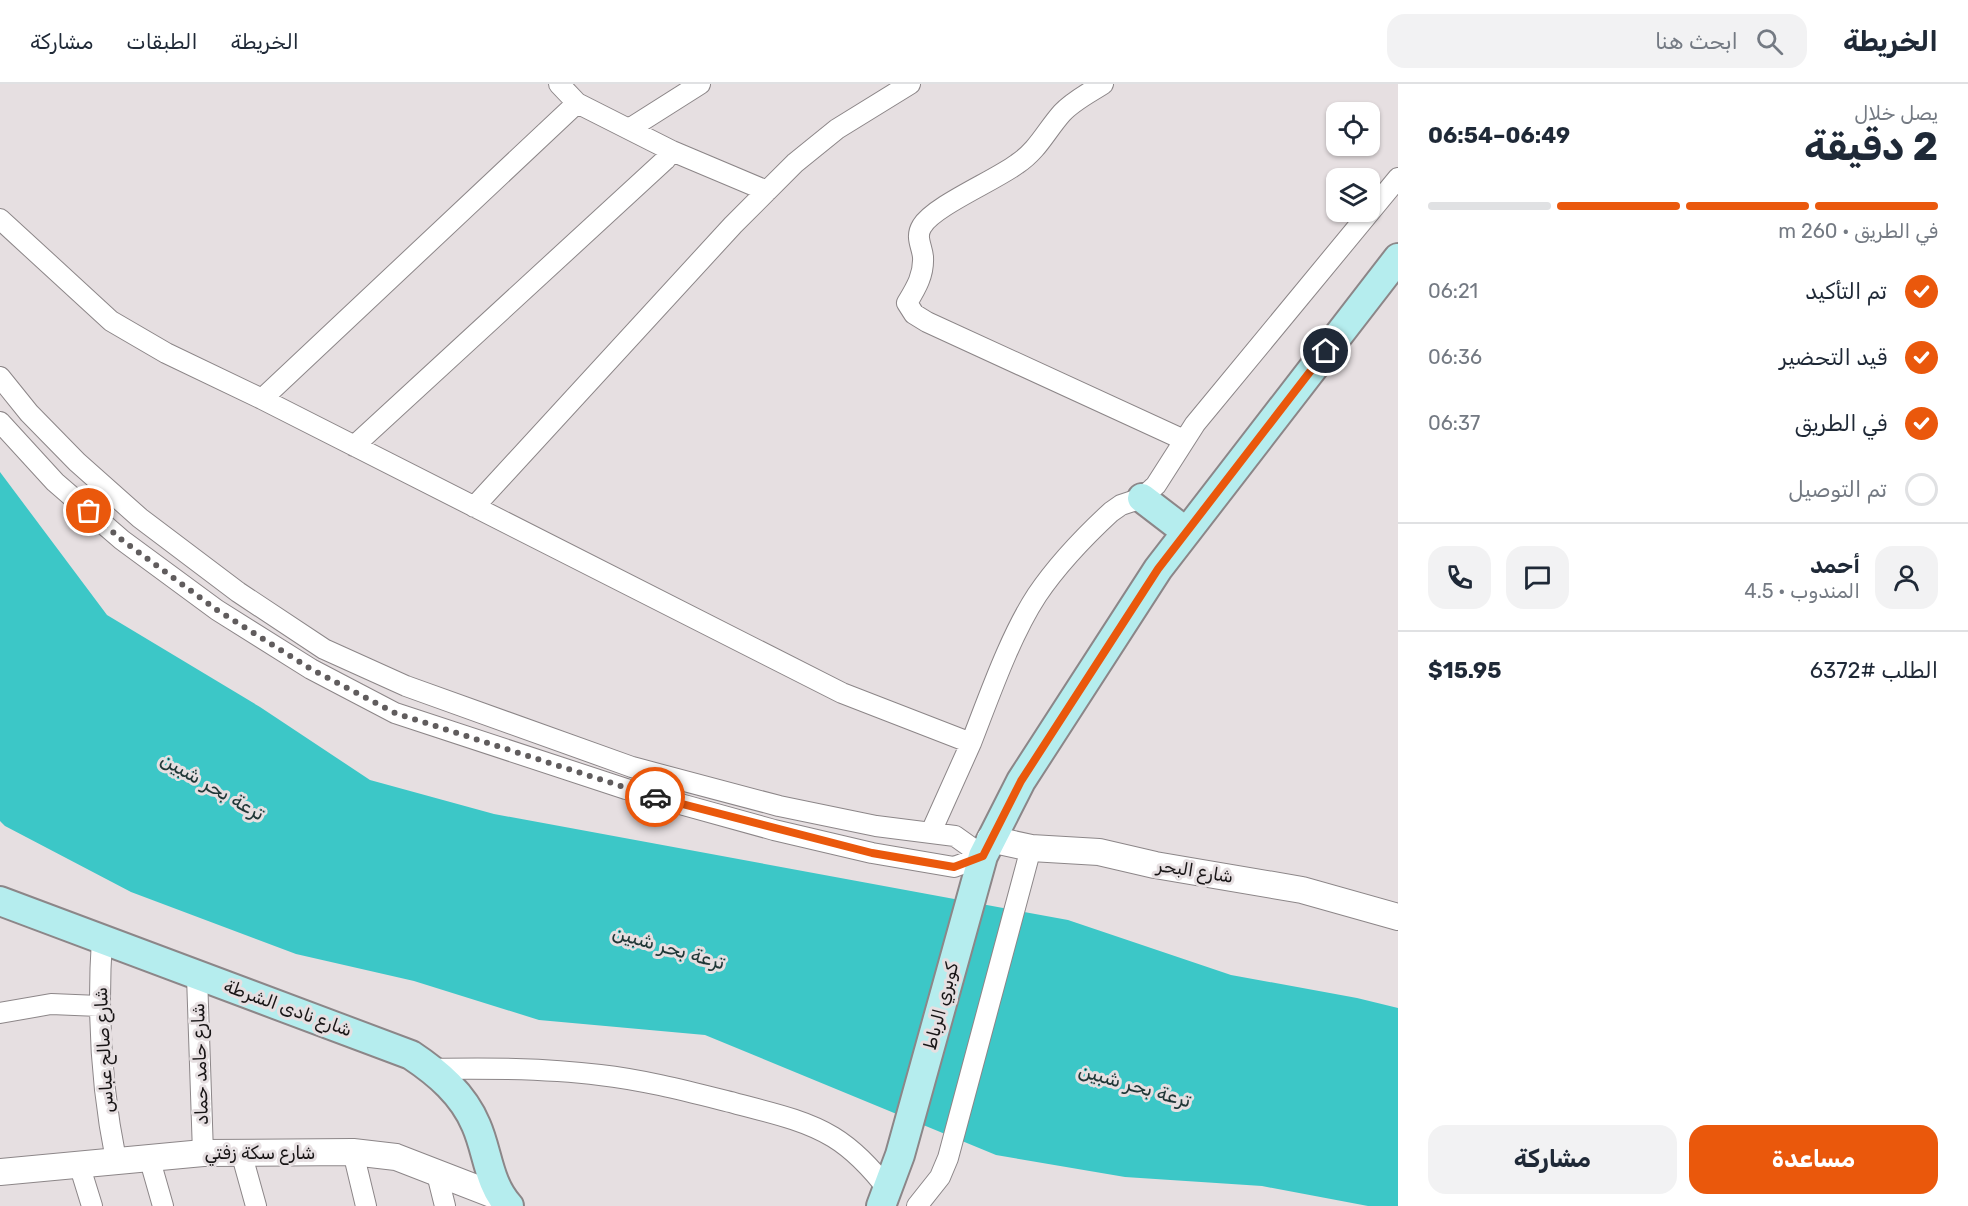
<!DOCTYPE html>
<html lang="ar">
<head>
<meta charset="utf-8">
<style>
  body { margin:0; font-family:Rubik,"Noto Naskh Arabic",sans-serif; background:#f2f2f3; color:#1f2937; direction:rtl; height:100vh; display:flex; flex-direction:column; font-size:22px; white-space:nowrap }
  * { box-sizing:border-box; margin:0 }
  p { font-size:20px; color:#747a83 }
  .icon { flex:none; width:33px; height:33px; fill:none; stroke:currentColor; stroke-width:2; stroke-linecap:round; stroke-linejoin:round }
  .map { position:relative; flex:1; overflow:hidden; direction:ltr }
  .panel { display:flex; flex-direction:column; background:#fff; width:570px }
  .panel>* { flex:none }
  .controls { position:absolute; left:1326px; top:18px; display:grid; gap:12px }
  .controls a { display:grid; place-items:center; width:54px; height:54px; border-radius:12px; background:#fff; box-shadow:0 2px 4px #0004; font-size:30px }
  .pin { position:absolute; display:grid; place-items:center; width:51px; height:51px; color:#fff; margin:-26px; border:3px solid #fff; border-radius:50%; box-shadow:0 2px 6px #0007 }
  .courier { position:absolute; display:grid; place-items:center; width:60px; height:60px; margin:-30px; border:4px solid #ea580c; border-radius:50%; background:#fff; color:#222; box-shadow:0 2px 8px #0007 }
  .overview em { font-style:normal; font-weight:700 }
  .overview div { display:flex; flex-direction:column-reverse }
  .overview { display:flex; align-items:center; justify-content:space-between; height:102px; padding:0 30px }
  h1 { font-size:39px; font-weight:700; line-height:45px }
  .bar { display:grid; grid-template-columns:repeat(4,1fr); gap:9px 6px; align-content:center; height:72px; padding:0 30px }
  .bar i { height:8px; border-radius:4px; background:#e0e1e3 }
  .bar .on { background:#ea580c }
  .bar p { grid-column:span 4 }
  .line { display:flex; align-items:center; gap:15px; padding:0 30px; border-top:2px solid #e0e1e3 }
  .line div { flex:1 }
  .round { display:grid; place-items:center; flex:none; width:63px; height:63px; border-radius:18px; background:#f2f2f3 }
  ol { padding:0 30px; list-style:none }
  li { display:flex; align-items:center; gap:18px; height:66px }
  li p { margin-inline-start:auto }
  li .icon { padding:6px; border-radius:50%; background:#ea580c; color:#fff; stroke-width:4 }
  li:last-child { color:#747a83 }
  li i { width:33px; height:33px; border:3px solid #e0e1e3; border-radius:50% }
  .primary-button { display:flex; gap:12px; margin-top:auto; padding:12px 30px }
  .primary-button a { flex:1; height:69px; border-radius:18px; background:#ea580c; color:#fff; font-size:24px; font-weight:700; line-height:69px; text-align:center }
  .primary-button a+a { background:#f2f2f3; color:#1f2937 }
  header { display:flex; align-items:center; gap:36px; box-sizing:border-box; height:84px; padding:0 30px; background:#fff; border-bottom:2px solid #e0e1e3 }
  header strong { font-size:28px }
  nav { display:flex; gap:33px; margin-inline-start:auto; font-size:21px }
  .search { width:420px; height:54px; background:#f2f2f3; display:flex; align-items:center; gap:15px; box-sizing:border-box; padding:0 21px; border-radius:18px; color:#747a83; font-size:22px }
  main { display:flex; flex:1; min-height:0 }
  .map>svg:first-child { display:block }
  .water { fill:#3cc7c7 }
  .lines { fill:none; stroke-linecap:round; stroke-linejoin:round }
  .minor-casing { stroke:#8c8688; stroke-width:22 }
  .tertiary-casing { stroke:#8c8688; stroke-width:28 }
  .secondary-casing { stroke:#8c8688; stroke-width:32 }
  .minor { stroke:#fff; stroke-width:20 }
  .tertiary { stroke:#fff; stroke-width:26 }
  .secondary { stroke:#b5edee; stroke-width:28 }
  .done { stroke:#605c5d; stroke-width:6; stroke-dasharray:0 10.8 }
  .route { stroke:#ea580c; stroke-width:8 }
  .labels { text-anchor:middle; stroke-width:6; stroke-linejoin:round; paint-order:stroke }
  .street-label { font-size:18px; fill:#181516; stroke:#e6dfe1 }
  .water-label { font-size:20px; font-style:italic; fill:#1f3636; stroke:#e6dfe1 }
</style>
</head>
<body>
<header>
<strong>الخريطة</strong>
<div class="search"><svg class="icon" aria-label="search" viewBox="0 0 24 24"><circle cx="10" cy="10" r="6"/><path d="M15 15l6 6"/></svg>ابحث هنا</div>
<nav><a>الخريطة</a><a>الطبقات</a><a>مشاركة</a></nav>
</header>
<main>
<section class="panel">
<div class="overview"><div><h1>2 دقيقة</h1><p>يصل خلال</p></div><em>06:49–06:54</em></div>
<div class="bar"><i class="on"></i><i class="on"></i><i class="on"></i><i></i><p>في الطريق · 260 m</p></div>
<ol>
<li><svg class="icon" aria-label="check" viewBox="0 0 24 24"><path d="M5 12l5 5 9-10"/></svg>تم التأكيد<p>06:21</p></li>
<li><svg class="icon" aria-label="check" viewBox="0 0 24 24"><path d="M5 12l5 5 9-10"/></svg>قيد التحضير<p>06:36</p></li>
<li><svg class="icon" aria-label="check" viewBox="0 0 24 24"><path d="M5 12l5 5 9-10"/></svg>في الطريق<p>06:37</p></li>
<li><i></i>تم التوصيل</li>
</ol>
<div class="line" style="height:108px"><a class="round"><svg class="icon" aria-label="person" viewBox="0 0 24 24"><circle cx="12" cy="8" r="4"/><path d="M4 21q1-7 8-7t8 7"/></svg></a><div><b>أحمد</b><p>المندوب · 4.5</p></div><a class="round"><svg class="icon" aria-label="chat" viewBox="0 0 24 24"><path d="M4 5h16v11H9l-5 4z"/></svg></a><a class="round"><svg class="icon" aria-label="phone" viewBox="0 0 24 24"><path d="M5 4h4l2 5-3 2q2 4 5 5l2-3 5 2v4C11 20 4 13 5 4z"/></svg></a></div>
<div class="line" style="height:78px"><div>الطلب #6372</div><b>$15.95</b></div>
<div class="primary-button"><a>مساعدة</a><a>مشاركة</a></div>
</section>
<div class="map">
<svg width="1398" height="1122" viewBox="0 0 1398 1122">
  <rect width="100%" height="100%" fill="#e6dfe1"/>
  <!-- water -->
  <path class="water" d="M0,388l107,143 153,92 110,73 124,34 574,106 163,55 126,23 41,10v198h-30l-106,-20 -137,-9 -129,-22 -291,-120 -166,-15 -125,-39 -118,-27 -165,-62 -126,-66 -5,-5z"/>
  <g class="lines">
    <defs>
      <path id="minor" d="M1103,0c-14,9 -30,17 -41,29 -16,18 -24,37 -45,51 -23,17 -83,42 -95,62 -7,11 0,20 1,31 1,18 -7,31 -16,46l7,11 13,8 257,118
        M577,19l95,48
        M629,45l71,-45
        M0,135l111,102 55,32 96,46 580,294 129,50 -40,89
        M0,293l29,36 48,49 63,56 98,74 86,57 82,37 226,81 147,39 97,20 79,10 28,20 -29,11 -82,-14 -98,-23 -148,-41 -231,-76 -84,-44 -94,-59 -95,-70 -67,-58 -55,-60
        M262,315l315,-296 -18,-19
        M354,362l311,-286 7,-9 95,40
        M474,423l259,-282 62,-62 42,-34 73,-45
        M971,659c18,-46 39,-107 66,-148 21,-31 47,-58 74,-83l10,-7 21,-7 14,-13 39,-61 203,-246
        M102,855c-5,75 -1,147 14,221
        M197,892l6,177
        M0,929l51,-9 48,2
        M431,985c56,-1 113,-1 169,6 45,5 90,17 134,28 33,9 69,16 99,34 23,14 40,33 56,54
        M241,1068l15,54
        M353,1068l13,54
        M149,1073l14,49
        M79,1080l13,42
        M436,1086l9,36
        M917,1122l23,-29 8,-19 83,-310"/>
      <path id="tertiary" d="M990,755l41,9 68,4 56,13 147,25 96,27
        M0,1088l203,-19 150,-1 43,5 106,41"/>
      <path id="secondary" d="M1142,414l43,33
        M0,817l411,154c27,18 52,39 65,70 12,27 12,58 33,81
        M881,1122l19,-51 83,-299 38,-75 137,-212 240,-311"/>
    </defs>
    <!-- minor casing -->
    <use href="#minor" class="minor-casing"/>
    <!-- tertiary casing -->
    <use href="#tertiary" class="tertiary-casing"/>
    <!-- secondary casing -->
    <use href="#secondary" class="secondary-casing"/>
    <!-- minor -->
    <use href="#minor" class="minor"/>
    <!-- tertiary -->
    <use href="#tertiary" class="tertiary"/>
    <!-- secondary -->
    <use href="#secondary" class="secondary"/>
  </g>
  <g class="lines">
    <!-- done -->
    <path class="done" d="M89,427l33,29 95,70 94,59 84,44 260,84"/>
    <!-- route -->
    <path class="route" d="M655,713l217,56 82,14 29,-11 38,-75 137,-212 168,-218"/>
  </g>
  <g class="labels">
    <!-- street labels -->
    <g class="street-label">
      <text transform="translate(1195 787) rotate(9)" y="6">شارع البحر</text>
      <text transform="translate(941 922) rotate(-75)" y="6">كوبري الرباط</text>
      <text transform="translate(288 924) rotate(20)" y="6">شارع نادى الشرطة</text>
      <text transform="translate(104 966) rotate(-93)" y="6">شارع صالح عباس</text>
      <text transform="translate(200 980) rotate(-92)" y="6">شارع حامد حماد</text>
      <text x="260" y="1075">شارع سكة زفتي</text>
    </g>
    <!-- water labels -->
    <g class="water-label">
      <text transform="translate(213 702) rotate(30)" y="7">ترعة بحر شبين</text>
      <text transform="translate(669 863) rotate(16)" y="7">ترعة بحر شبين</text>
      <text transform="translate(1135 1001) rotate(16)" y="7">ترعة بحر شبين</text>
    </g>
  </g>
</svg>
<div class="controls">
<a><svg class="icon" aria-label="locate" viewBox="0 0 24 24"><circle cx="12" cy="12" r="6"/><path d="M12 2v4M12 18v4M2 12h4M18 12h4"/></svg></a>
<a><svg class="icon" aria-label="layers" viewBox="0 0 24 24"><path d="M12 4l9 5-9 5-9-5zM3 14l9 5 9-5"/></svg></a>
</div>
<div class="pin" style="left:89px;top:427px;background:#ea580c"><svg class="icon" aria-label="bag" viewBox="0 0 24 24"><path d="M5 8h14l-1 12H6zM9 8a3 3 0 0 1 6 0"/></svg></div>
<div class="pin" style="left:1326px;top:267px;background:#1f2937"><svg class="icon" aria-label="home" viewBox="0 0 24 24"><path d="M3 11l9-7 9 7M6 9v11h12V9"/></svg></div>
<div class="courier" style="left:655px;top:713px"><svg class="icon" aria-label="car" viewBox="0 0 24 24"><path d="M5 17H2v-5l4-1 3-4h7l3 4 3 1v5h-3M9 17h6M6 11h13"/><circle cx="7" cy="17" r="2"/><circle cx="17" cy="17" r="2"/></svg></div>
</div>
</main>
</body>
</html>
